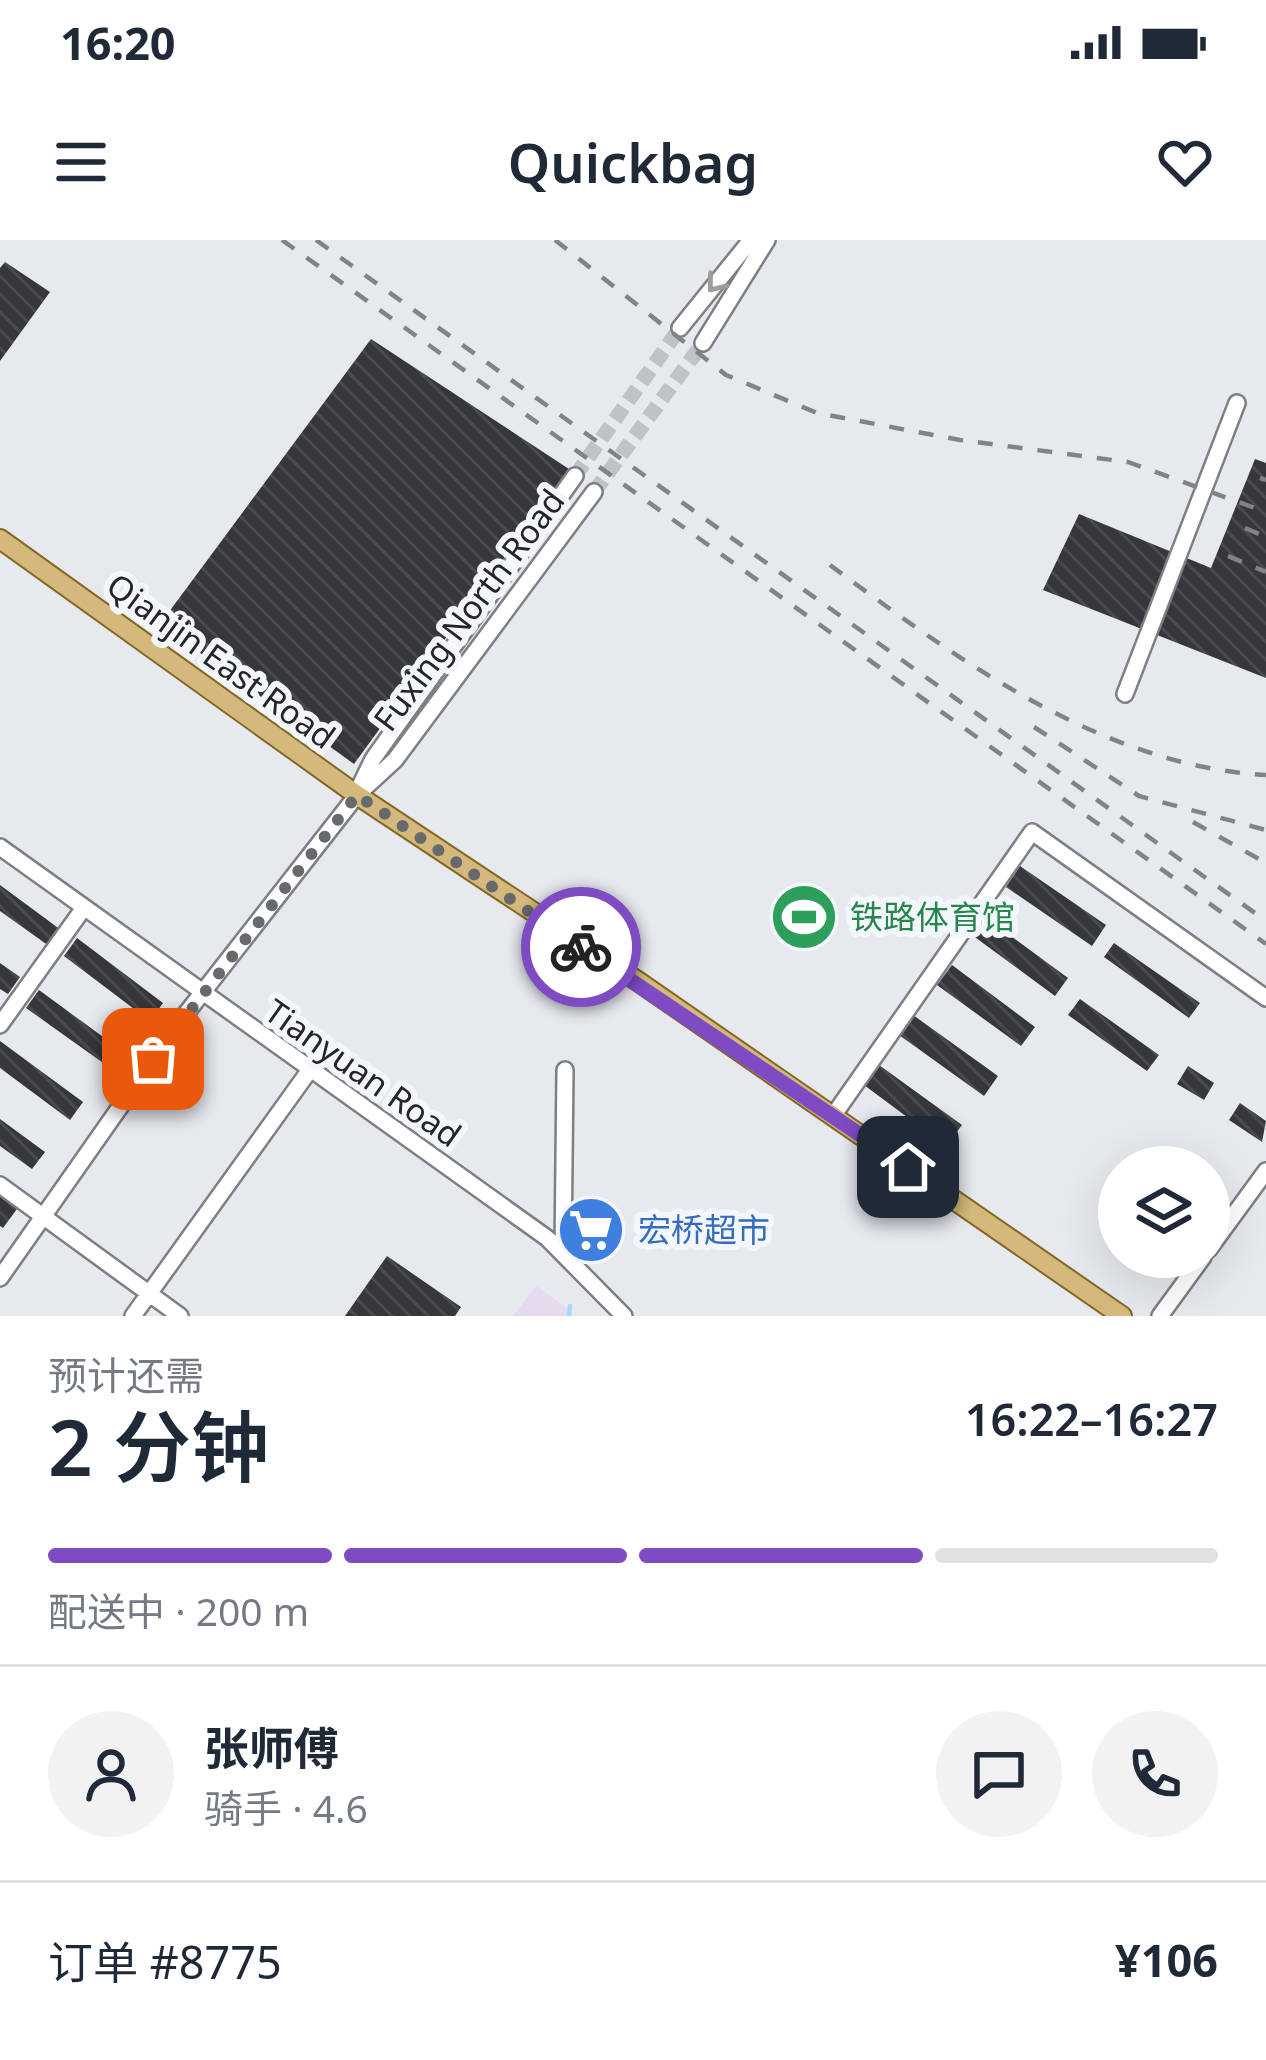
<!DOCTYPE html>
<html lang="zh">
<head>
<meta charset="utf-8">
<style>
  body { margin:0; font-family:"Noto Sans","Noto Sans SC",sans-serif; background:#f2f2f3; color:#1f2937; height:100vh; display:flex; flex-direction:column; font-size:45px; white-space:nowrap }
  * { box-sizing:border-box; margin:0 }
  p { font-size:39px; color:#747a83 }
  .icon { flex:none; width:66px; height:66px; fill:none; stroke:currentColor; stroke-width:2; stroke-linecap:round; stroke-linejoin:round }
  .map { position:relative; height:1076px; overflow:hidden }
  .details { display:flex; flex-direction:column; background:#fff; flex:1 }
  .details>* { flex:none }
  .controls { position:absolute; left:1098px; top:906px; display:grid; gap:24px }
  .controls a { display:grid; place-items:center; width:132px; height:132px; border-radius:50%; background:#fff; box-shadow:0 12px 48px #0002; font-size:60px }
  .pin { position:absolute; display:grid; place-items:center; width:102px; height:102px; color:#fff; margin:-51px; border-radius:24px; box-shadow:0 6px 18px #0006 }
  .courier { position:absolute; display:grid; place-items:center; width:120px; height:120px; margin:-60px; border:9px solid #7e4bc3; border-radius:50%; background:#fff; color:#222; box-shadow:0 3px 15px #0007 }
  .overview em { font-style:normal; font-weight:600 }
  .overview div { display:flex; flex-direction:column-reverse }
  .overview { display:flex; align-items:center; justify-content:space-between; height:204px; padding:0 48px }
  h1 { font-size:78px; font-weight:600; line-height:90px }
  .bar { display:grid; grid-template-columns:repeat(4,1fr); gap:18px 12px; align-content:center; height:144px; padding:0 48px }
  .bar i { height:15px; border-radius:9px; background:#e0e1e3 }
  .bar .selected { background:#7e4bc3 }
  .bar p { grid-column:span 4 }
  .line { display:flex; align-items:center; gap:30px; padding:0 48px; border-top:3px solid #e0e1e3 }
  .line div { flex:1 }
  .round { display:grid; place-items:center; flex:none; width:126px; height:126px; border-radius:63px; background:#f2f2f3 }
  .status { display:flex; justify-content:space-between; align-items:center; height:84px; padding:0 60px; background:#fff; direction:ltr }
  .status svg { height:33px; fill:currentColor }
  header { display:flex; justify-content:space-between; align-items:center; height:156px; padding:0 48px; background:#fff; font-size:54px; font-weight:600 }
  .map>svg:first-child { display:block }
  .commercial { fill:#e6daee }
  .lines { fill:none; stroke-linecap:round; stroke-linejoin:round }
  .stream { stroke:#a4d9fc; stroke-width:4.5 }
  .building { fill:url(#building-back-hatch) }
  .minor-tunnel { stroke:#bfc2c6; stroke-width:15; stroke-dasharray:15 8; stroke-linecap:butt }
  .minor-casing { stroke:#7c7f83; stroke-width:20 }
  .major-casing { stroke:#846725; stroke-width:22 }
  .minor { stroke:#fff; stroke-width:15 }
  .major { stroke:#d5b97c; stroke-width:18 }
  .rail { stroke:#818486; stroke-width:4.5; stroke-dasharray:15 15; stroke-linecap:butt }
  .oneway { stroke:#9c9d9d }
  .done { stroke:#676a6c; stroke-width:12; stroke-dasharray:0 21.6 }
  .route { stroke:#7e4bc3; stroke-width:15 }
  .labels { text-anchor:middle; stroke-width:12; stroke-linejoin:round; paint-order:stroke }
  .street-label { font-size:33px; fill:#232526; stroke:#f3f7fb }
  .leisure-label { font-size:33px; fill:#27864d; stroke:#f3f7fb; text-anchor:start }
  .shop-label { font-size:33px; fill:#366cbe; stroke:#f3f7fb; text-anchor:start }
</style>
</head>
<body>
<div class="status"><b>16:20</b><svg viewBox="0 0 49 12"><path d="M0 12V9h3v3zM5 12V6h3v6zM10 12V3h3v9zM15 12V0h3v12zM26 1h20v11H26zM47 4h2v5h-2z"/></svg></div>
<header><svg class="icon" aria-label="menu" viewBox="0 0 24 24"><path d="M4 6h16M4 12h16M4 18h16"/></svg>Quickbag<svg class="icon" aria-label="heart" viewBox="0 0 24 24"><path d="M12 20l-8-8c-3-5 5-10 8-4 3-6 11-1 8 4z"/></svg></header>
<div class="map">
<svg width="1266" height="1076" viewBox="0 0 1266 1076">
  <defs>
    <pattern id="building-back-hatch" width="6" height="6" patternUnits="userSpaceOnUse" patternTransform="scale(3)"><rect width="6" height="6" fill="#35373b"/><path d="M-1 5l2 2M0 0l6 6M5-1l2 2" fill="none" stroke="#494b4f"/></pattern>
  </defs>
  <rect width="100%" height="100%" fill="#e6e9ee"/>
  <!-- commercial -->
  <path class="commercial" d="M536,1046l35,25 -4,5h-54z"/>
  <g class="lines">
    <!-- stream -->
    <path class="stream" d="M569,1076l1,-10"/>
  </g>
  <!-- building -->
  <path class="building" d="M5,22l45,30 -50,69v-93z
    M371,99l198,130 -215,295 -194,-140z
    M1255,219l11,4v215l-223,-88 36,-76 132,54z
    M1020,626l86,59 -14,21 -86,-59z
    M0,645l61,45 -12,16 -49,-35z
    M985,677l83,61 -13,18 -83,-61z
    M77,698l86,65 -13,18 -86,-65z
    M1114,703l86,60 -11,15 -85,-61z
    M0,723l20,14 -12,17 -8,-5z
    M952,725l83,62 -14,19 -84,-61z
    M39,750l86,63 -12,17 -87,-62z
    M1080,759l79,56 -12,16 -79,-56z
    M913,775l85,61 -14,20 -85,-61z
    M0,801l83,61 -13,18 -70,-52z
    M879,825l83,60 -16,21 -82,-61z
    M1188,826l26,17 -10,17 -27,-16z
    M1240,863l26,18 -4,21 -33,-22z
    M0,879l45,33 -13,17 -32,-23z
    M0,956l17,13 -14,19 -3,-2z
    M387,1016l74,51 -6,9h-110z"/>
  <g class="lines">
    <!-- minor-tunnel -->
    <path class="minor-tunnel" d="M575,236l105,-148
      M594,252l109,-149"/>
    <defs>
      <path id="minor" d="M680,88l71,-88
        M703,103l64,-103
        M1125,454l112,-291
        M360,546l13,-27 202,-283
        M0,607l547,391 77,78
        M0,785l83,-116
        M833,876l199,-284 234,166
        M0,945l180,131
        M1209,1009l57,-78
        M563,1012l2,-182
        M0,1038l181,-258 176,-225 38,-35 199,-268
        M133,1076l176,-245
        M1160,1076l43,-59"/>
      <path id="major" d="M0,299l357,256 282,187 483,334"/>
    </defs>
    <!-- minor casing -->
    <use href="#minor" class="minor-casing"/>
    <!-- major casing -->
    <use href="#major" class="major-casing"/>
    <!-- minor -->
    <use href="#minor" class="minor"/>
    <!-- major -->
    <use href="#major" class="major"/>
    <!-- rail -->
    <path class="rail" d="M282,0l984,704
      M316,0l950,681
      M555,0l171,135 91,38 143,27 168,22 138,50
      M1260,238l6,2
      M1245,288l21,9
      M1228,316l38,16
      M830,325c127,94 272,201 436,210
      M1034,487l105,69 127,34
      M1193,582l73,41"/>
  </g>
  <!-- one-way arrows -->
  <defs><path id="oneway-chevron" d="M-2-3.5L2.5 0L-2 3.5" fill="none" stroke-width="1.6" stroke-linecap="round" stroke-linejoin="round" transform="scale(3)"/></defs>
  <use class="oneway" href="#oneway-chevron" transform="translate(715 44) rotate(129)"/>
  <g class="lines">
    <!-- done -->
    <path class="done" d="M153,819l204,-264 224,152"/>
    <!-- route -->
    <path class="route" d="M581,707l327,220"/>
  </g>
  <!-- icons -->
  <defs>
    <symbol id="stadium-disc" viewBox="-11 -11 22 22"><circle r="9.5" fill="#2e9e5b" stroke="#f3f7fb"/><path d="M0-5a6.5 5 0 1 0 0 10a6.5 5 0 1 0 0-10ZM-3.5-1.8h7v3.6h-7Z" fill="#fff"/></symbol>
    <symbol id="supermarket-disc" viewBox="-11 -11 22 22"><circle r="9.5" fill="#3f7fe0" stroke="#f3f7fb"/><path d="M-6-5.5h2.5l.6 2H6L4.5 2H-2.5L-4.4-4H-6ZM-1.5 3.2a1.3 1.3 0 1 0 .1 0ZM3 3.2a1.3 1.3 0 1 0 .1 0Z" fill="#fff"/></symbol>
  </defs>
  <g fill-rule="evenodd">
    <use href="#stadium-disc" x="766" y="639" width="76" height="76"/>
    <use href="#supermarket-disc" x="553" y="952" width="76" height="76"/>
  </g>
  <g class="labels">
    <!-- street labels -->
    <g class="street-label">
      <text transform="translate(469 370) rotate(-53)" y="12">Fuxing North Road</text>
      <text transform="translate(221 421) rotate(36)" y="12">Qianjin East Road</text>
      <text transform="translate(363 833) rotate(35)" y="12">Tianyuan Road</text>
    </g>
    <!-- leisure labels -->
    <g class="leisure-label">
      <text x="850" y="689">铁路体育馆</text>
    </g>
    <!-- shop labels -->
    <g class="shop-label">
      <text x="638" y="1002">宏桥超市</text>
    </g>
  </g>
</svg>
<div class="controls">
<a><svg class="icon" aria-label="layers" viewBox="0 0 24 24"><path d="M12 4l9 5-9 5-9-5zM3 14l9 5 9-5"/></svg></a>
</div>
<div class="pin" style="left:153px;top:819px;background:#ea580c"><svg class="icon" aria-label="bag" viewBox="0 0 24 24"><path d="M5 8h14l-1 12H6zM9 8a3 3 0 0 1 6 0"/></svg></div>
<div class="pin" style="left:908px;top:927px;background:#1f2937"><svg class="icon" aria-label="home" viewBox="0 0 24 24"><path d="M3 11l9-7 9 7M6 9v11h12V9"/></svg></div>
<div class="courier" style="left:581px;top:707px"><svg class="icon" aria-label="bike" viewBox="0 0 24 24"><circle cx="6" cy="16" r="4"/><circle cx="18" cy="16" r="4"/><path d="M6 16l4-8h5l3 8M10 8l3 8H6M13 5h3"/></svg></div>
</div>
<section class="details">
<div class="overview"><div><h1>2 分钟</h1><p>预计还需</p></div><em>16:22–16:27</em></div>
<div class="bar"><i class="selected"></i><i class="selected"></i><i class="selected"></i><i></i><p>配送中 · 200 m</p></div>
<div class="line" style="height:216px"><a class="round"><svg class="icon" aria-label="person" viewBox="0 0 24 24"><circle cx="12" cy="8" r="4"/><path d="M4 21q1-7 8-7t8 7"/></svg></a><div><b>张师傅</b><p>骑手 · 4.6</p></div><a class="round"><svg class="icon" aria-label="chat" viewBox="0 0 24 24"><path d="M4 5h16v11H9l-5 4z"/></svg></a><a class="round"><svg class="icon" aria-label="phone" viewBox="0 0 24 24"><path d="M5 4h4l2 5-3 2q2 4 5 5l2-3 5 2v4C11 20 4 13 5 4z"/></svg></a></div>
<div class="line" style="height:156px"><div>订单 #8775</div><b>¥106</b></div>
</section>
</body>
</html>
